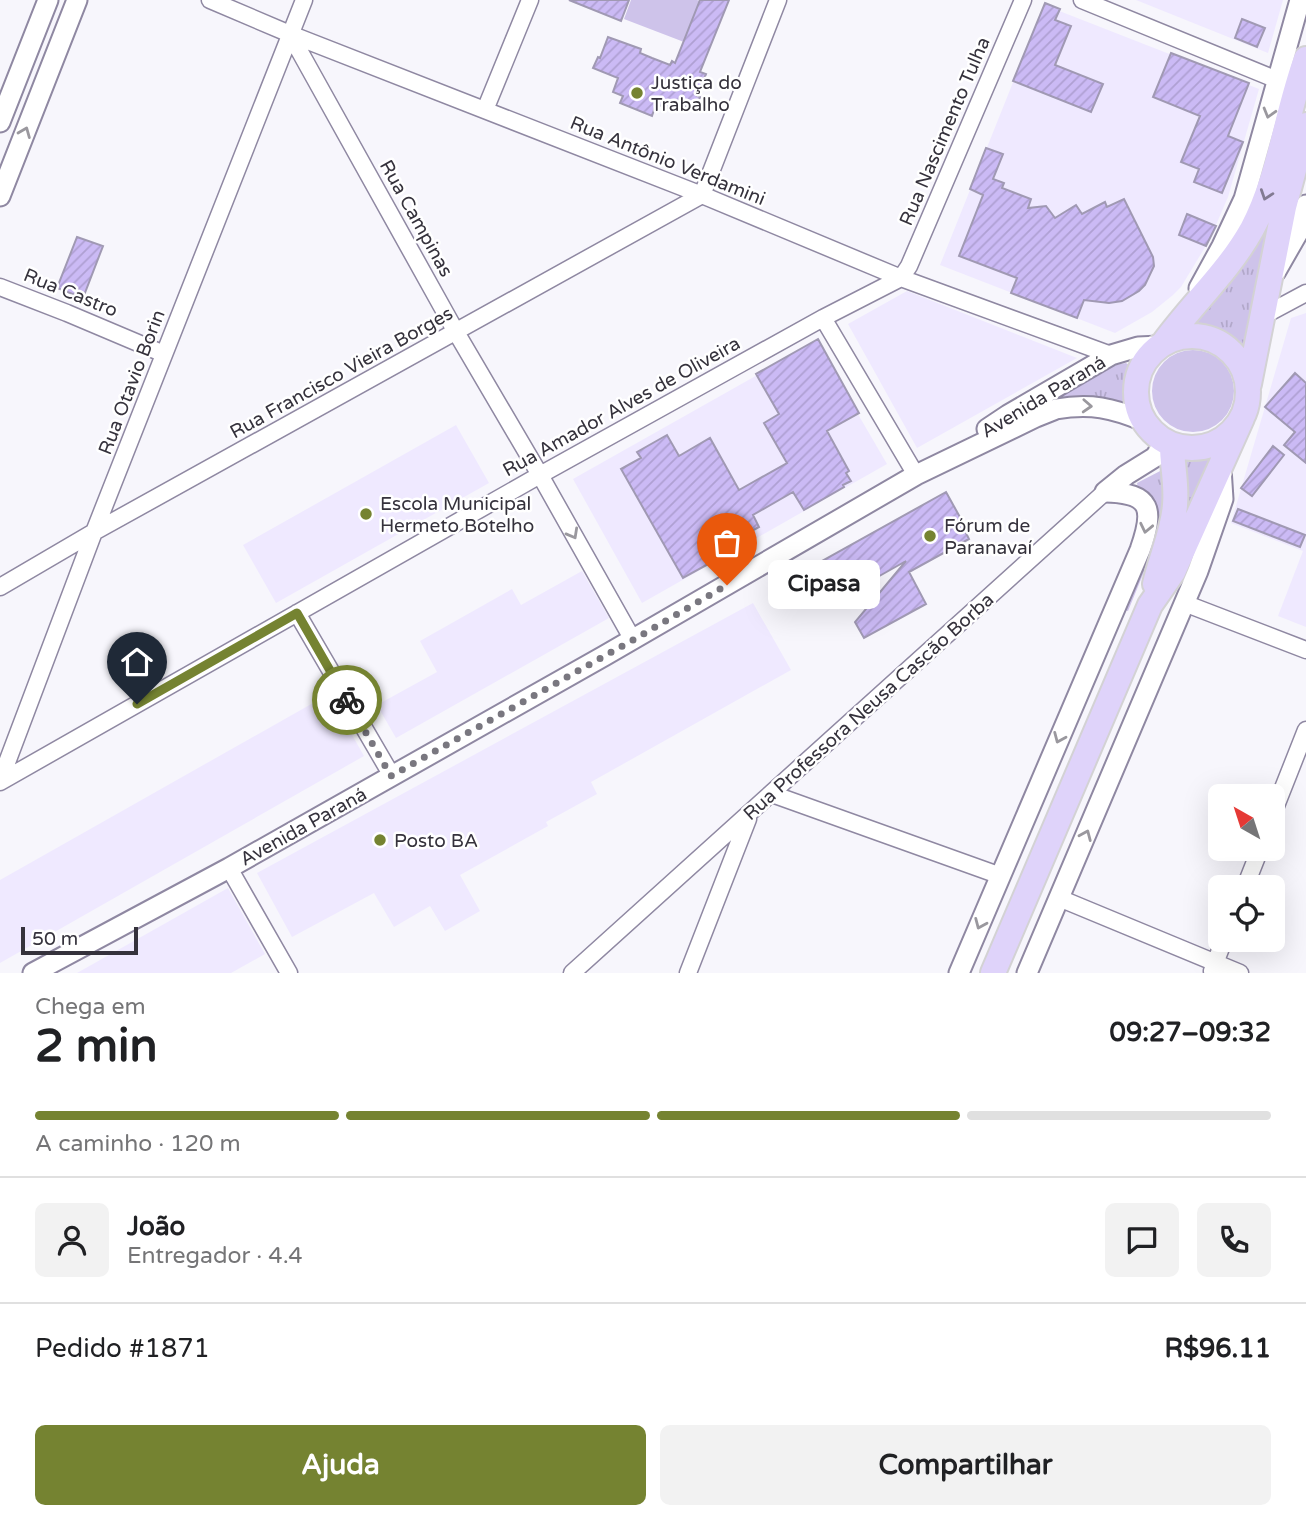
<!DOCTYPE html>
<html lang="pt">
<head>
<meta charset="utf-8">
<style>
  body { margin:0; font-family:"Varela Round",sans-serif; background:#f2f2f2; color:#202124; height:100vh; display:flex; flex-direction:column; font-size:26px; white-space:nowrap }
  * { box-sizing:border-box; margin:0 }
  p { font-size:23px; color:#757577 }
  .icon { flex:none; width:38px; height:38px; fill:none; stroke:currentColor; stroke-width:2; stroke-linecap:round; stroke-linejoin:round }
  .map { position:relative; height:973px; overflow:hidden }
  .sheet { display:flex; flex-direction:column; background:#fff; flex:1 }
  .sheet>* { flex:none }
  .needle { width:46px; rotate:321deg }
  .tools { position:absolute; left:1208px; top:784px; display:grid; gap:14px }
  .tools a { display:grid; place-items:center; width:77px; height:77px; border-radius:10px; background:#fff; box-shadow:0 7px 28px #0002; font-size:35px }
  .scale { position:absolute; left:21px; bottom:18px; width:117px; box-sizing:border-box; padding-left:7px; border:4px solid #35323c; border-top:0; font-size:19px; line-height:24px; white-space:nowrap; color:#35323c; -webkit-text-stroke:5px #fff; paint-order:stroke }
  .pin { position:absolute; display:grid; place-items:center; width:60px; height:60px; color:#fff; margin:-72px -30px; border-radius:50% 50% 50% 0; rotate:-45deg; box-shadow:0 0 7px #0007 }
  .pin .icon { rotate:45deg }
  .courier { position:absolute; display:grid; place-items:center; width:70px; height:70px; margin:-35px; border:5px solid #758331; border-radius:50%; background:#fff; color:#222; box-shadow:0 2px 9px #0007 }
  .bubble { position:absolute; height:49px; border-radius:10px; background:#fff; box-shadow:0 7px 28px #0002; font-size:23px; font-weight:800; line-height:49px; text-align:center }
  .headline em { font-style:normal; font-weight:800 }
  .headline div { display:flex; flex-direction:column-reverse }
  .headline { display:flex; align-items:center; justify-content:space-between; height:119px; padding:0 35px }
  h1 { font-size:46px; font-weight:800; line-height:52px }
  .bar { display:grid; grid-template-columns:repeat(4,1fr); gap:10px 7px; align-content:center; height:84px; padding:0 35px }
  .bar i { height:9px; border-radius:5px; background:#e0e0e0 }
  .bar .active { background:#758331 }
  .bar p { grid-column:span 4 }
  .line { display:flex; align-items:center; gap:18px; padding:0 35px; border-top:2px solid #e0e0e0 }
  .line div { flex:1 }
  .round { display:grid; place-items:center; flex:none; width:74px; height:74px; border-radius:10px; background:#f2f2f2 }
  .button { display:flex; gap:14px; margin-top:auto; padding:14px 35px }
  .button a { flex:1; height:80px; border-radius:10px; background:#758331; color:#fff; font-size:28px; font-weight:800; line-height:80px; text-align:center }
  .button a+a { background:#f2f2f2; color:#202124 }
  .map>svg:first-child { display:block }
  .built { fill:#efe9ff }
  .grass { fill:url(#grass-tufts) }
  .park { fill:#cec3ea }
  .building { fill:url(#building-hatch); stroke:#a099b3; stroke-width:2 }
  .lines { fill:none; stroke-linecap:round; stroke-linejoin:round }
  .minor-casing { stroke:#8f88a2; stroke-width:19 }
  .tertiary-casing { stroke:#8f88a2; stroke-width:23 }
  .primary-casing { stroke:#d3d2d4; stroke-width:28 }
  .minor { stroke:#fff; stroke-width:16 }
  .tertiary { stroke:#fff; stroke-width:19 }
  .primary { stroke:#dfd3fa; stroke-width:24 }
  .oneway { stroke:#9a989e }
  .oneway2 { stroke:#827a92 }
  .done { stroke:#79777f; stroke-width:7; stroke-dasharray:0 12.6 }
  .route { stroke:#758331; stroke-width:9 }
  .poi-dot { fill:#758331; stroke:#fff; stroke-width:2.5 }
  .labels { text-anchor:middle; stroke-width:5; stroke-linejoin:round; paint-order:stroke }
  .poi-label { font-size:19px; fill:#35323c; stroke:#fff; text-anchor:start }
  .street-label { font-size:19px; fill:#35323c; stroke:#fff }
</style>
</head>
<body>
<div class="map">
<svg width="1306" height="973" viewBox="0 0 1306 973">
  <defs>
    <pattern id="grass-tufts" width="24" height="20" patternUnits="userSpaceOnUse" patternTransform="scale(1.75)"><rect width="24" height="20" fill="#cec3ea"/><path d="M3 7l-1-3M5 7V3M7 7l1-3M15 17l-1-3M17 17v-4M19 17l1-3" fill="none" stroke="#b2a8ca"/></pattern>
    <pattern id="building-hatch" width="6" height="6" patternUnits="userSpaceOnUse" patternTransform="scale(1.75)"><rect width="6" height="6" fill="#cbbaf5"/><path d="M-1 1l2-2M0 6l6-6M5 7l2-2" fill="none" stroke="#afa0d3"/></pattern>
  </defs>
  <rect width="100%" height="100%" fill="#f7f6fc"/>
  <!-- built -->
  <path class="built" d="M1136,0h147l-15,53z
    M1044,5l215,84 -31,108 -18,42 -29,48 -8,8 -21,17 -37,21 -175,-68z
    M907,291l170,67 -160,90 -69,-124z
    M1306,313v314l-28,-11 25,-65 -72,-28 60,-205z
    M816,342l71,122 -245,139 -69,-124z
    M456,425l33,58 -213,120 -33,-58z
    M582,571l27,47 -213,120 -19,-33 60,-33 -17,-31 92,-52 9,16z
    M753,603l38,67 -200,112 6,12 -51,28 2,4 -88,49 20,36 -35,20 -15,-25 -36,21 -20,-34 -82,44 -35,-64z
    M329,694l35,62 -364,207v-83z
    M228,888l37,66 -34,19h-154z"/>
  <!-- grass -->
  <path class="grass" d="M1294,141l-49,206 -2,-1c-18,-13 -28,-18 -50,-22z
    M1126,363l3,2 -3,27 1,13c-43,-12 -52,-8 -93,5 26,-16 62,-43 92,-47z
    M1215,454l-39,88 9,-83 18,-1z
    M1164,469l6,21 -15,55 -27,66 -6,-2c8,-18 38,-79 35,-94 -2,-10 -13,-20 -19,-27l-1,-5z"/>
  <!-- park -->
  <path class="park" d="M631,0h66l3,1 -16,41 -60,-23z
    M1152 391a41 41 0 1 1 82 0a41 41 0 1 1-82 0Z"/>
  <!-- building -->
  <path class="building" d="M569,0h60l-8,21z
    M700,0h29l-29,72 6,2 -9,22 3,1 -5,13 -22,-9 -3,8 -14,-5 -4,12 -32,-13 3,-7 -10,-4 5,-14 -25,-10 5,-11 2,1 8,-21 33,12 -1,4 12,5 18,7 2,-4 3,2z
    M1045,3l15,6 -5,11 16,6 -16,39 48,19 -12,28 -78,-31z
    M1242,19l23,9 -8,19 -22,-9z
    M1171,53l78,30 -21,53 15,6 -21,51 -28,-11 5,-13 -18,-7 19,-46 -47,-19z
    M986,148l17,6 -10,25 11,4 -2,5 29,11 -3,9 18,-2 9,12 21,-13 6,9 23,-12 2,5 17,-8 29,58 1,9 -9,19 -6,6 -17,10 -13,2 -25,-3 -7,18 -66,-25 6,-15 -58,-22 24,-61 -13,-6z
    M1187,214l29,12 -10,20 -27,-11z
    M77,237l26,9 -20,52 -26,-10z
    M818,339l41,74 -32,18 22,40 -3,2 5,8 -8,4 1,2 -40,23 -11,-18 -40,23 6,12 -31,17 4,7 -49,27 -62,-109 20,-11 -4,-6 30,-17 12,21 31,-18 29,52 48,-27 -23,-40 15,-9 -23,-40z
    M1295,373l11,10v80l-22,-18 11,-13 -30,-25z
    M1273,446l11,9 -32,41 -11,-8z
    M946,492l20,36 -2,1 5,10 -60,33 17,32 -62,34 -9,-16 51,-61 -71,40 -20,-36z
    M1238,509l67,26 -5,12 -67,-26z"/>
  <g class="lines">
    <defs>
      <path id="minor" d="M210,0l80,34 412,161 199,83 210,77
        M1082,0l205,84
        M290,34l166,298 84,143 93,165
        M485,110l45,-110
        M0,287l67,26 97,41
        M1261,317l45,-24
        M823,318l93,157
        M0,587l94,-55 608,-337 76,-195
        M1184,603l122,47
        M297,613l95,163
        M0,781l94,-249 210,-532
        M0,782l540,-307 283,-157 78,-40 8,-12 114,-266
        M772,794l229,82
        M1272,816l34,-86
        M229,868l60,105
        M1245,887l15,-38
        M1059,898l181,75
        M1212,971l12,-31
        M572,973l533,-481
        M688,973l60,-154"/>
      <path id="tertiary" d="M0,122l48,-122
        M0,196l77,-196
        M1276,271l24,-42 6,-24
        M1199,288l23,-42 22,-47 56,-199
        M987,429l21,-14 103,-60 27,-8 22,-1
        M1105,492l21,-17 29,-18 10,-15
        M33,973l196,-105 375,-212 312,-181 120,-58 20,-8c35,-6 56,-1 88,12
        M959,973l181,-423c14,-40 13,-57 -35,-58
        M1027,973l171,-402 25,-72 -2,-31"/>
      <path id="primary" d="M1136 392a56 56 0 1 1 112 0a56 56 0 1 1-112 0Z
        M1163,344c29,-40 65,-72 89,-115 27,-50 34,-116 54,-170
        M1249,384l35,-177 22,-82
        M1155,584c6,-27 18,-52 20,-79 2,-21 -3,-40 -3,-60
        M993,973l157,-368 23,-33 69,-154"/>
    </defs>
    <!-- minor casing -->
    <use href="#minor" class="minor-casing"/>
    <!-- tertiary casing -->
    <use href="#tertiary" class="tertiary-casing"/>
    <!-- primary casing -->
    <use href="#primary" class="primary-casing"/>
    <!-- minor -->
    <use href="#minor" class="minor"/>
    <!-- tertiary -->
    <use href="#tertiary" class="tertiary"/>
    <!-- primary -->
    <use href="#primary" class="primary"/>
  </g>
  <!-- one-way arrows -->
  <defs><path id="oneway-chevron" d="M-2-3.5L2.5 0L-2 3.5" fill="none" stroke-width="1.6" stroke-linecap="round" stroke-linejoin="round" transform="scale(1.75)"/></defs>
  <g class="oneway">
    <use href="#oneway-chevron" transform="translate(1269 113) rotate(106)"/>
    <use href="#oneway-chevron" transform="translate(25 132) rotate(-68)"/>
    <use href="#oneway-chevron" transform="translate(1087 406) rotate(3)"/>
    <use href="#oneway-chevron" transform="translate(1146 528) rotate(102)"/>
    <use href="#oneway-chevron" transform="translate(573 534) rotate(61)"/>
    <use href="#oneway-chevron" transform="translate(1059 738) rotate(113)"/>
    <use href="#oneway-chevron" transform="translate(1086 835) rotate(-67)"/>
    <use href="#oneway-chevron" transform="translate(980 924) rotate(113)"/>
  </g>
  <use class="oneway2" href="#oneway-chevron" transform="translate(1266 195) rotate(109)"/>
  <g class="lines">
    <!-- done -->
    <path class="done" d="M347,700l44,76 242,-136 94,-55"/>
    <!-- route -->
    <path class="route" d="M137,704l160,-91 50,87"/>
  </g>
  <!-- markers -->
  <g class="poi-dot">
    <circle cx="637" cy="93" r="7"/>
    <circle cx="366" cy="514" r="7"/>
    <circle cx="930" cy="536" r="7"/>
    <circle cx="380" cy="840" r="7"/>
  </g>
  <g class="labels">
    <!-- poi labels -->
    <g class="poi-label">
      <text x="651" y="89">Justiça do<tspan x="651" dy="22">Trabalho</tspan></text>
      <text x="380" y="510">Escola Municipal<tspan x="380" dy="22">Hermeto Botelho</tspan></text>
      <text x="944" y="532">Fórum de<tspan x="944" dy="22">Paranavaí</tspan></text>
      <text x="394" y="847">Posto BA</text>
    </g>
    <!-- street labels -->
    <g class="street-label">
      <text transform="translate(944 131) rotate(-67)" y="7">Rua Nascimento Tulha</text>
      <text transform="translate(668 160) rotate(22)" y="7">Rua Antônio Verdamini</text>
      <text transform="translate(417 218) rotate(61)" y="7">Rua Campinas</text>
      <text transform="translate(71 292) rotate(22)" y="7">Rua Castro</text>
      <text transform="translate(341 372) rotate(-29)" y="7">Rua Francisco Vieira Borges</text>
      <text transform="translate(131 382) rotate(-69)" y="7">Rua Otavio Borin</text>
      <text transform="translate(1043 396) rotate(-31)" y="7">Avenida Paraná</text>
      <text transform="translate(621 406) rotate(-29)" y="7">Rua Amador Alves de Oliveira</text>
      <text transform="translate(868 706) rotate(-42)" y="7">Rua Professora Neusa Cascão Borba</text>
      <text transform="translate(303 826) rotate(-29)" y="7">Avenida Paraná</text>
    </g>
  </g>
</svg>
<div class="tools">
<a><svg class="needle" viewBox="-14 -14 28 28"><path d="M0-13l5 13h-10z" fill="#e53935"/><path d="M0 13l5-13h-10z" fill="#757577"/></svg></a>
<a><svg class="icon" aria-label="locate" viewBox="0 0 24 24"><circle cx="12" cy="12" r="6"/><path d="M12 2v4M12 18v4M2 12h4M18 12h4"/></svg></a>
</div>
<div class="scale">50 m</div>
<div class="pin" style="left:727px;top:585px;background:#ea580c"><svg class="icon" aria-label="bag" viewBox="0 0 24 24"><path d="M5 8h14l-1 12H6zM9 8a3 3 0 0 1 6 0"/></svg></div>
<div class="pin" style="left:137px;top:704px;background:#1f2937"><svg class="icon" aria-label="home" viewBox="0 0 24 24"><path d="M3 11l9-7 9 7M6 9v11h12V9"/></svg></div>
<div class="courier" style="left:347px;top:700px"><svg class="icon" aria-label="bike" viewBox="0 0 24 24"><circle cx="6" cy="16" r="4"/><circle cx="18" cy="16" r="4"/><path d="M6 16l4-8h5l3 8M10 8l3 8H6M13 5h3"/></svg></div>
<div class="bubble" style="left:768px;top:560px;width:112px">Cipasa</div>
</div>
<section class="sheet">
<div class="headline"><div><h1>2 min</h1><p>Chega em</p></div><em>09:27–09:32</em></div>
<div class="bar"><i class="active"></i><i class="active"></i><i class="active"></i><i></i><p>A caminho · 120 m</p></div>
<div class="line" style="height:126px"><a class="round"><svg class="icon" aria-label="person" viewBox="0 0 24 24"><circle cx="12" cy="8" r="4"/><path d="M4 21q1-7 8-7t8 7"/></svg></a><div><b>João</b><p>Entregador · 4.4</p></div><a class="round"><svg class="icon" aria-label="chat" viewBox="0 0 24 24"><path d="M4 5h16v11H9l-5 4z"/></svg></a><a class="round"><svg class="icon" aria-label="phone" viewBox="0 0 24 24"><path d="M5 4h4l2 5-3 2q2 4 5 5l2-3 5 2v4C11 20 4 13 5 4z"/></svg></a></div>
<div class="line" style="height:91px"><div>Pedido #1871</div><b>R$96.11</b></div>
<div class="button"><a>Ajuda</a><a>Compartilhar</a></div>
</section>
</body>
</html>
